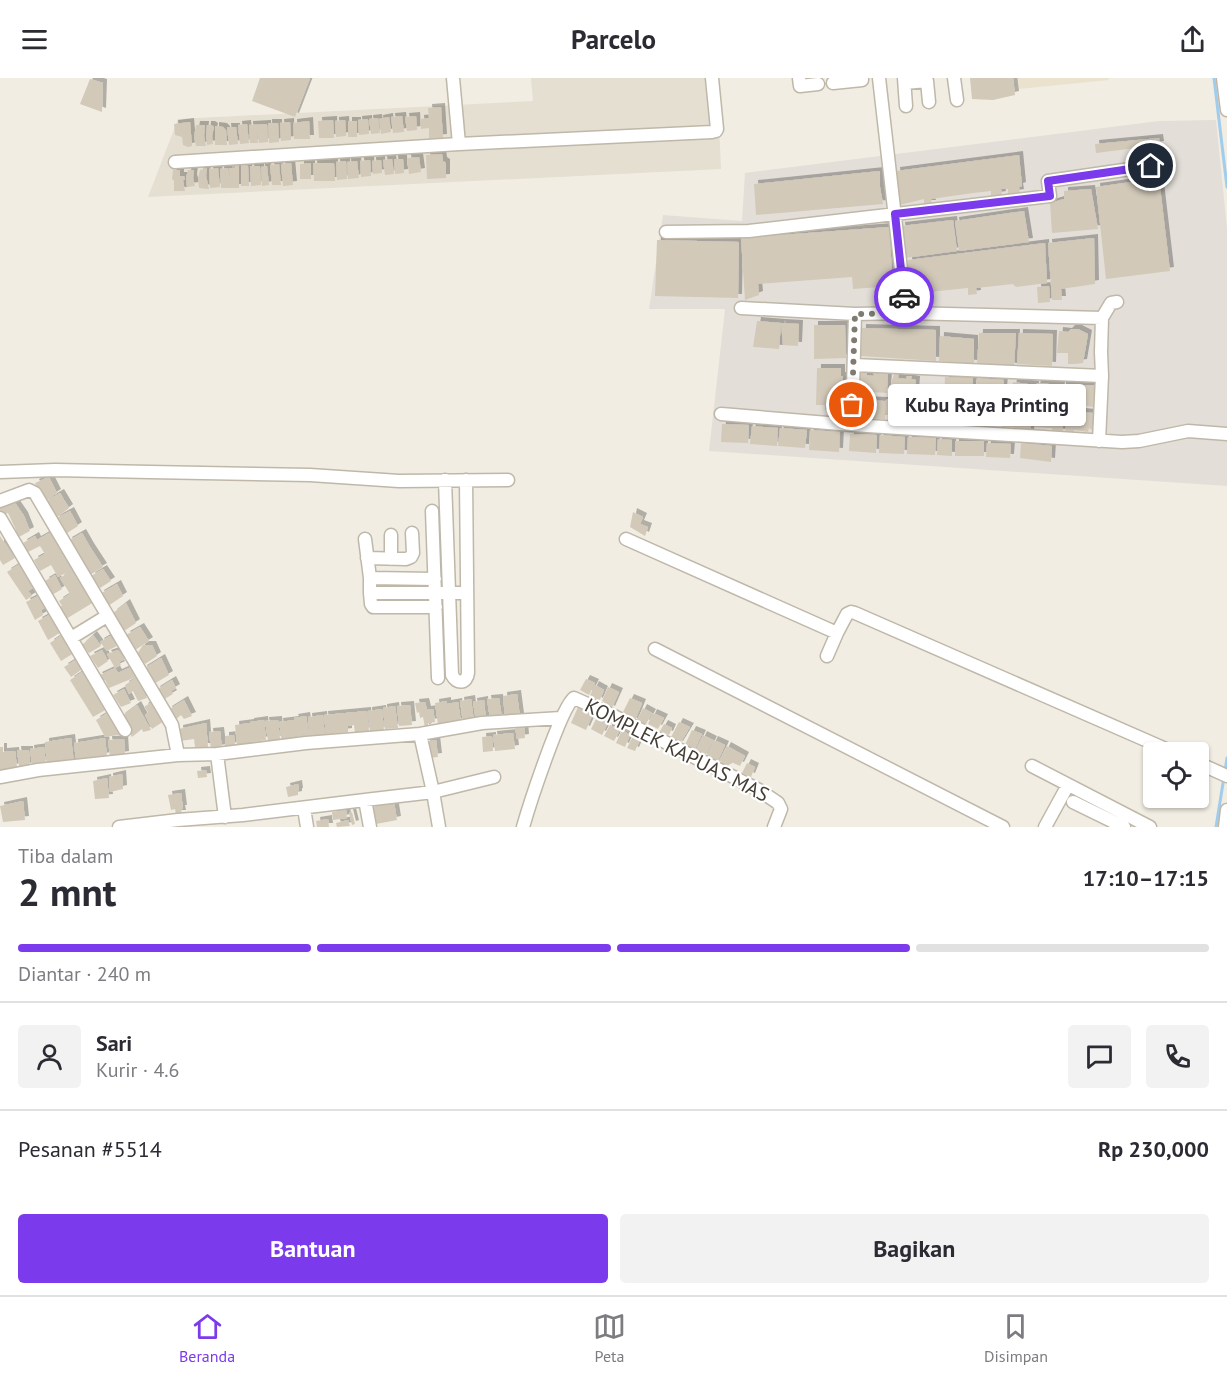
<!DOCTYPE html>
<html lang="id">
<head>
<meta charset="utf-8">
<style>
  body { margin:0; font-family:"PT Sans",sans-serif; background:#f2f2f3; color:#2b2b33; height:100vh; display:flex; flex-direction:column; font-size:22px; white-space:nowrap }
  * { box-sizing:border-box; margin:0 }
  p { font-size:20px; color:#7c7c81 }
  .icon { flex:none; width:33px; height:33px; fill:none; stroke:currentColor; stroke-width:2; stroke-linecap:round; stroke-linejoin:round }
  .map { position:relative; height:749px; overflow:hidden }
  .panel { display:flex; flex-direction:column; background:#fff; flex:1 }
  .panel>* { flex:none }
  .fabs { position:absolute; left:1143px; top:664px; display:grid; gap:12px }
  .fabs a { display:grid; place-items:center; width:66px; height:66px; border-radius:6px; background:#fff; box-shadow:0 2px 4px #0004; font-size:30px }
  .pin { position:absolute; display:grid; place-items:center; width:51px; height:51px; color:#fff; margin:-26px; border:3px solid #fff; border-radius:50%; box-shadow:0 2px 6px #0007 }
  .courier { position:absolute; display:grid; place-items:center; width:60px; height:60px; margin:-30px; border:4px solid #7c3aed; border-radius:50%; background:#fff; color:#222; box-shadow:0 2px 8px #0007 }
  .bubble { position:absolute; height:42px; border-radius:6px; background:#fff; box-shadow:0 2px 4px #0004; font-size:20px; font-weight:600; line-height:42px; text-align:center }
  .summary em { font-style:normal; font-weight:600 }
  .summary div { display:flex; flex-direction:column-reverse }
  .summary { display:flex; align-items:center; justify-content:space-between; height:102px; padding:0 18px }
  h1 { font-size:39px; font-weight:600; line-height:45px }
  .bar { display:grid; grid-template-columns:repeat(4,1fr); gap:9px 6px; align-content:center; height:72px; padding:0 18px }
  .bar i { height:8px; border-radius:4px; background:#e1e1e2 }
  .bar .active { background:#7c3aed }
  .bar p { grid-column:span 4 }
  .line { display:flex; align-items:center; gap:15px; padding:0 18px; border-top:2px solid #e1e1e2 }
  .line div { flex:1 }
  .round { display:grid; place-items:center; flex:none; width:63px; height:63px; border-radius:6px; background:#f2f2f3 }
  .cta { display:flex; gap:12px; margin-top:auto; padding:12px 18px }
  .cta a { flex:1; height:69px; border-radius:6px; background:#7c3aed; color:#fff; font-size:24px; font-weight:600; line-height:69px; text-align:center }
  .cta a+a { background:#f2f2f3; color:#2b2b33 }
  header { display:flex; justify-content:space-between; align-items:center; height:78px; padding:0 18px; background:#fff; font-size:27px; font-weight:600 }
  .menu { display:flex; justify-content:space-around; align-items:center; height:84px; border-top:2px solid #e1e1e2; background:#fff; font-size:16px; color:#7c7c81 }
  .menu a { display:grid; justify-items:center; gap:3px }
  .menu .active { color:#7c3aed }
  .map>svg:first-child { display:block }
  .residential { fill:#e5dfd2 }
  .industrial { fill:#e3ded8 }
  .education { fill:#eae2cd }
  .lines { fill:none; stroke-linecap:round; stroke-linejoin:round }
  .stream { stroke:#a0cded; stroke-width:3 }
  .building { fill:#d2c9b9; filter:url(#shadow) }
  .minor-casing { stroke:#bfb8a9; stroke-width:15 }
  .minor { stroke:#fff; stroke-width:12 }
  .done { stroke:#807b71; stroke-width:6; stroke-dasharray:0 10.8 }
  .route { stroke:#7c3aed; stroke-width:8 }
  .labels { text-anchor:middle; stroke-width:4.5; stroke-linejoin:round; paint-order:stroke }
  .street-label { font-size:20px; fill:#433d34; stroke:#fff }
</style>
</head>
<body>
<header><svg class="icon" aria-label="menu" viewBox="0 0 24 24"><path d="M4 6h16M4 12h16M4 18h16"/></svg>Parcelo<svg class="icon" aria-label="share" viewBox="0 0 24 24"><path d="M12 15V3M7 8l5-5 5 5M5 13v7h14v-7"/></svg></header>
<div class="map">
<svg width="1227" height="749" viewBox="0 0 1227 749">
  <defs>
    <filter id="shadow"><feDropShadow dx="4" dy="-4" stdDeviation="0" flood-color="#0004"/></filter>
  </defs>
  <rect width="100%" height="100%" fill="#f1ede3"/>
  <!-- residential -->
  <path class="residential" d="M531,0h186l4,91 -573,28 30,-78 355,-18z"/>
  <!-- industrial -->
  <path class="industrial" d="M1216,42l11,108v258l-518,-35 16,-142h-76l14,-94 79,6 3,-48 414,-52z"/>
  <!-- education -->
  <path class="education" d="M1018,0h90l1,2 -90,9z"/>
  <g class="lines">
    <!-- stream -->
    <path class="stream" d="M1214,0l13,109
      M1225,693l2,-13
      M1216,749l8,-50"/>
  </g>
  <!-- building -->
  <path class="building" d="M260,0h50l-15,39 -43,-16z
    M970,0h43l2,17 -22,5 -21,-1z
    M90,1l13,4 -1,29 -22,-8z
    M441,29l2,31 -14,1v-11l-8,1 -1,-10 9,-1 -1,-10z
    M402,38l2,16 -11,1 -2,-16z
    M416,38l1,14 -10,1 -2,-14z
    M389,39l2,15 -10,2 -2,-15z
    M378,40l2,15 -9,1 -2,-15z
    M368,41l1,15 -10,1 -1,-15z
    M333,42l1,18h-15l-1,-17z
    M345,42l1,16 -10,1 -1,-16z
    M309,43l1,18h-16l-1,-16z
    M348,43h9v16h-9z
    M190,44l2,24 -4,1 -5,-2 -1,-8 -7,-2 -1,-11z
    M290,44l1,18 -10,1 -1,-18z
    M268,45h10l1,19 -10,1z
    M247,46l2,19 -9,1 -2,-19z
    M267,46l1,18 -9,1 -2,-13 1,13h-8l-1,-18z
    M196,47h9l-1,11 2,10h-10l-2,-9z
    M207,47h4l3,2 -2,9 1,8 -6,1 -1,-9z
    M215,48l8,1 3,3 1,15h-12z
    M227,49h9l2,17 -9,1z
    M1159,60l1,7 -64,8 -1,-9z
    M442,76l1,7 3,2v15l-19,1 -1,-24z
    M1019,77l3,31 -3,1 1,6 -12,2v-6h-7l1,6 -11,2v-6l-18,2 -42,6 1,5h-8v-5l-24,6 -4,-34z
    M419,79l2,15 -12,2 -2,-16z
    M392,81l2,15 -9,1 -2,-15z
    M394,81h9l1,14 -9,1z
    M239,82v28h-18l-1,-19 8,-1 2,10 -1,-10h6l-1,-7z
    M370,82l1,16 -10,1 -1,-16z
    M381,82l1,13 -9,1 -1,-13z
    M241,83h3v4l4,1 1,20h-8z
    M346,83l1,18 -10,1 -1,-18z
    M357,83l2,17 -11,1 -1,-17z
    M291,85l2,22 -10,1 -2,-22z
    M311,85v16h-11v-15z
    M313,85h21l1,18h-21z
    M279,86l2,21h-9l-2,-20z
    M250,88h10l1,19 -10,1z
    M267,88l2,19 -7,1 -1,-19z
    M207,90l-1,8 3,13 -10,-1 -1,-10 2,-8z
    M218,90l2,19 -10,1 -1,-19z
    M173,92h7v6h4l1,4h-2l2,11h-11v-10l-2,-2z
    M188,92h6l-1,8 2,8 -8,1 -1,-9z
    M880,93v16l3,17 -127,11 -2,-31z
    M1159,100l11,93 -64,8 -10,-92z
    M1091,111l7,40 -46,4 -2,-30 14,-4v-8z
    M1024,133l5,31 -70,9 -4,-30z
    M953,142l4,31 -52,7 -4,-32z
    M889,149l4,59 -40,3 -1,-12 -94,7 1,11 -14,5 -4,-62z
    M1094,160l1,46 -34,5 1,11h-10l-4,-57z
    M657,162l82,2 -1,56 -83,-2z
    M1045,165l2,40 -31,4 -3,-3 -37,4 1,6 -9,1v-7l-59,6 -1,-34z
    M1049,208l1,16 -12,1 -1,-16z
    M757,243l24,2 -2,26 -26,-2z
    M781,245l18,1 -1,22 -15,-1z
    M814,247h31l1,33 -32,1z
    M862,250l74,2v31l-75,-5z
    M1071,251h7l10,5 -5,29 -8,1h-7v-11h-11l2,-22 9,1z
    M979,255h37l-2,34 -37,-3z
    M1019,255l34,1 -1,32 -35,-2z
    M940,258l34,3v25l-35,-3z
    M817,290h24v8h2l-1,9h-3v8l2,1v8h-7v4h-4v4h-5v-5h-9z
    M858,294h9v3l7,1 -1,-4 15,1 -1,20 -30,-2z
    M894,296h5l-1,4 8,1 1,-3h5l-1,3 5,1 -1,13 -25,-2 2,-12h1z
    M945,299l28,1 -1,19 -28,-1z
    M977,300l27,2 -2,21 -26,-2z
    M1013,304l22,3 -2,21 -28,-4 1,-4 5,1z
    M1037,305l24,2 -2,19 -25,-3z
    M1096,307l-2,22 -33,-4 1,-17z
    M887,321l30,2 -1,18 -3,-1 -1,3 -9,-1v-4l-7,-1v4l-7,-1 1,-3h-4l-1,-6v10h-13v-4h-5l1,4 -8,-1v-6h-5l1,-12 29,1z
    M943,322l29,1 2,18h-4v4l-22,-2 1,-4 -6,-1z
    M975,324l27,1 -1,18 -2,-1 -1,3h-22v-3l-2,-1z
    M1035,330l28,1v24l-11,-1v-4l-18,-1z
    M1003,332l29,1 -2,24 -17,-1 1,-7h-12z
    M1067,333l26,2 -1,17 -3,-2 -1,4 -14,-2 -1,3h-8z
    M722,346l27,1 -1,18 -27,-1z
    M752,348l26,2 -1,18 -27,-2z
    M780,350l27,2 -2,18 -27,-2z
    M810,352l30,2 -1,20 -30,-2z
    M850,356l27,1 -1,18 -27,-2z
    M880,357l25,2 -1,17 -25,-1z
    M908,359l28,1 -1,17 -28,-1z
    M938,361l14,1v16l-15,-1z
    M955,363h29v15h-29z
    M987,365l24,1 -1,14 -24,-1z
    M1021,365l31,3 -1,16 -31,-4z
    M49,399l8,16 -13,9 16,-9 9,15 -14,11 -11,-17 -9,-19z
    M13,422l11,16 6,15 -13,7 -4,-6 3,-2 -8,-17 -5,2 -3,-5v-3z
    M70,433l8,15 -14,9 -9,-16z
    M633,434l10,5 -3,7 8,3 -3,9 -15,-9z
    M51,454l21,38 -14,7 -7,-12 -11,6 -6,-11 11,-6 -5,-8 -12,6 -5,-9 12,-7 2,4z
    M82,455l8,14 13,20 -15,9 -20,-35z
    M0,458l15,22 -12,7 -3,-5z
    M21,485l15,23 -8,5 4,5 -6,4 -19,-28z
    M73,491l21,33 -28,17 -7,-12 3,-1 -3,-5 11,-7 -10,-16z
    M103,491l8,12 -11,7 -9,-12z
    M55,497l7,14 -10,6 -7,-14z
    M117,506l6,12 -15,10 -8,-12z
    M38,518l3,7 5,-2 2,5 -7,4 2,5 -8,5 -9,-18z
    M126,525l10,20 -12,8 -11,-18z
    M49,537l2,3 4,-2 8,15 -15,9 -10,-19z
    M140,549l9,14 -17,11 -6,-10 4,-2 -4,-5z
    M62,557l12,18 -13,8 -11,-18z
    M93,557l8,11 -12,7 -7,-8z
    M110,558l7,10 -10,5 -7,-9z
    M143,567h9l5,11 -12,8 -8,-10z
    M102,572l6,11 -10,7 -8,-12z
    M118,572l7,9 -6,3 2,3 -6,3 -8,-14z
    M161,580l8,17 -17,10 -9,-16z
    M77,581l2,2 -2,1 4,8 -10,7 -7,-10z
    M131,589l5,10 -27,11 -4,-8 -3,1 -4,-5 17,-8 3,5z
    M85,592l24,38 -16,9 -23,-37z
    M139,598l5,9 -3,1 6,12 -9,3 -5,-10 -4,3 -4,-9z
    M586,601l9,4 -6,12 -9,-5z
    M172,602l4,8 -5,3 2,3 -10,6 -7,-10z
    M595,607l9,5 -5,12 -5,-3v-2l-4,-2z
    M608,609l11,5 -8,18 -8,-4 1,-4 -2,-1z
    M124,611l7,14 -10,4 -8,-12z
    M517,616l3,23 -15,1 -2,-22z
    M499,620l3,20 -12,1 -3,-20z
    M630,620l12,5 -8,20 -12,-9z
    M471,621l3,22 -11,2 -3,-22z
    M184,622l8,16 -8,3 -3,-4 -7,6 -6,-11z
    M484,622l2,20 -10,1 -3,-19z
    M153,623l11,20 -12,8 -7,-14 3,-3 -4,-5z
    M447,623v3l11,-2 3,20 -23,3 -3,-22z
    M425,624l2,8 6,-1 2,13 -7,1v4l-3,1 -2,-11 -3,1 -1,-6 -2,1 -2,-10z
    M137,627l14,25 -8,2 -1,-3 -10,8 -11,-20z
    M410,627l2,20 -13,1 -2,-20z
    M395,628l3,22 -13,1 -2,-21z
    M578,629l15,7 -7,16 -15,-7z
    M643,630l9,5 -6,11 -9,-4z
    M382,631l2,22 -14,1 -2,-21z
    M367,633l2,20 -14,2 -1,-8 -6,1v6l-22,3 -2,-20z
    M109,634l15,22 -19,3 -9,-17z
    M653,635l11,5 -6,11 -10,-5z
    M323,637l2,23 -15,1 -2,-22z
    M306,638l4,24 -8,1 -1,-5 -5,1v3l-14,2 -3,-20 16,-2 -1,-2z
    M597,639l11,6 -6,12 -11,-6z
    M264,642l2,20 -14,2 -2,-13 2,16 -15,1 -2,-21 15,-2v-1z
    M278,642l2,19 -12,2 -3,-20z
    M679,644l11,5 -11,18 -10,-4z
    M206,645l2,24h-13l-1,-8 -14,2 -1,-12z
    M664,646l8,4 -3,7 -9,-4z
    M610,647l10,5 -6,11 -10,-5z
    M524,648l1,12 -8,1 -2,-12z
    M622,652l8,5 -5,12 -9,-4z
    M692,652l10,4 -9,19 -10,-4z
    M220,653l2,17 -11,2 -2,-18z
    M513,655l2,16 -20,2 -2,-16z
    M234,657l1,11 -10,1v-11z
    M703,657l10,5 -9,18 -8,-3 2,-5h-2z
    M492,658l1,15 -10,1 -1,-15z
    M633,658l7,4 -5,11 -8,-3z
    M71,660l3,25 -27,3 -2,-24z
    M105,660l2,18 -31,5 -2,-18z
    M124,661l1,16 -15,2 -2,-17z
    M436,662l2,17 -10,1 -2,-16z
    M714,662l11,5 -9,20 -11,-6z
    M727,668l18,10 -5,10 -9,-4 -4,6 -7,-3 2,-3 -3,-1z
    M0,669h3v5l12,-1 2,16 -17,3z
    M44,669l2,17 -14,1 -2,-16z
    M17,672h12l1,17 -11,-1z
    M747,685l8,4 -4,10 -9,-4z
    M206,692l1,7 -9,1 -1,-7z
    M122,696l1,15 -13,3 -1,-15z
    M107,700l2,20 -14,1 -2,-18z
    M298,706l1,8h-1v3l-10,2 -2,-10z
    M181,715l2,16h-2l1,5h-6l-1,-5 -4,1 -3,-15z
    M23,723l2,19 -22,2 -3,-16z
    M394,724l3,18 -21,4 -4,-17z
    M346,732l1,8 -14,2 -1,-8z
    M352,734l3,12 -3,1 -3,-12z
    M328,741l1,8h-12l-1,-6z
    M348,742l2,6 -13,1 -1,-4z"/>
  <g class="lines">
    <defs>
      <path id="minor" d="M453,0l6,66
        M799,0l1,8 18,-2
        M879,0l27,235
        M904,0l2,28
        M954,0l3,22
        M1223,0l4,32
        M833,5l29,-3v-2
        M905,5l22,-2 2,21
        M175,84l284,-18 253,-12 4,-1 1,-2 -5,-51
        M666,154l83,-1 301,-35 -2,-15 103,-15
        M741,230l114,6 51,-1 196,5 9,-15 6,-1
        M854,287l248,11
        M721,336l131,11 270,17 17,-1 49,-10 39,3
        M852,347l3,-111
        M1099,363l3,-65 -1,-24 1,-34
        M0,394l55,-2 95,2 160,3 89,6 109,-1
        M445,402l7,195c5,10 15,8 16,-2l-2,-193
        M0,423l29,-11 6,3 129,218 8,14 6,30
        M432,433l6,167
        M0,440l125,212
        M391,457v24
        M365,461l5,39v15h97
        M626,461l211,94 10,-19 4,-2 4,1 320,140
        M367,480l39,1 5,-2 2,-4 -1,-20
        M370,500l65,1
        M370,515l1,11 2,3h63
        M71,560l36,-22
        M655,571l348,178
        M827,578l10,-23
        M420,656l13,58 6,35
        M217,676l8,63
        M1198,685l29,13
        M1032,688l118,61
        M0,699l38,-7 140,-15 39,-1 89,-11 114,-9 62,-11 79,-5
        M365,722l5,27
        M1073,724l51,25
        M304,730l3,19
        M119,749l59,-7 65,-5 122,-15 68,-8 61,-15
        M523,749c6,-21 38,-120 51,-129l36,16 149,76 19,13 3,6 -7,18
        M1045,749l23,-42
        M1225,749l2,-17"/>
    </defs>
    <!-- minor casing -->
    <use href="#minor" class="minor-casing"/>
    <!-- minor -->
    <use href="#minor" class="minor"/>
  </g>
  <g class="lines">
    <!-- done -->
    <path class="done" d="M852,327l3,-91 51,-1 -2,-16"/>
    <!-- route -->
    <path class="route" d="M904,219l-9,-83 155,-18 -2,-15 103,-15"/>
  </g>
  <g class="labels">
    <!-- street labels -->
    <g class="street-label">
      <text transform="translate(677 672) rotate(27)" y="7">KOMPLEK KAPUAS MAS</text>
    </g>
  </g>
</svg>
<div class="fabs">
<a><svg class="icon" aria-label="locate" viewBox="0 0 24 24"><circle cx="12" cy="12" r="6"/><path d="M12 2v4M12 18v4M2 12h4M18 12h4"/></svg></a>
</div>
<div class="pin" style="left:852px;top:327px;background:#ea580c"><svg class="icon" aria-label="bag" viewBox="0 0 24 24"><path d="M5 8h14l-1 12H6zM9 8a3 3 0 0 1 6 0"/></svg></div>
<div class="pin" style="left:1151px;top:88px;background:#1f2937"><svg class="icon" aria-label="home" viewBox="0 0 24 24"><path d="M3 11l9-7 9 7M6 9v11h12V9"/></svg></div>
<div class="courier" style="left:904px;top:219px"><svg class="icon" aria-label="car" viewBox="0 0 24 24"><path d="M5 17H2v-5l4-1 3-4h7l3 4 3 1v5h-3M9 17h6M6 11h13"/><circle cx="7" cy="17" r="2"/><circle cx="17" cy="17" r="2"/></svg></div>
<div class="bubble" style="left:888px;top:306px;width:198px">Kubu Raya Printing</div>
</div>
<section class="panel">
<div class="summary"><div><h1>2 mnt</h1><p>Tiba dalam</p></div><em>17:10–17:15</em></div>
<div class="bar"><i class="active"></i><i class="active"></i><i class="active"></i><i></i><p>Diantar · 240 m</p></div>
<div class="line" style="height:108px"><a class="round"><svg class="icon" aria-label="person" viewBox="0 0 24 24"><circle cx="12" cy="8" r="4"/><path d="M4 21q1-7 8-7t8 7"/></svg></a><div><b>Sari</b><p>Kurir · 4.6</p></div><a class="round"><svg class="icon" aria-label="chat" viewBox="0 0 24 24"><path d="M4 5h16v11H9l-5 4z"/></svg></a><a class="round"><svg class="icon" aria-label="phone" viewBox="0 0 24 24"><path d="M5 4h4l2 5-3 2q2 4 5 5l2-3 5 2v4C11 20 4 13 5 4z"/></svg></a></div>
<div class="line" style="height:78px"><div>Pesanan #5514</div><b>Rp 230,000</b></div>
<div class="cta"><a>Bantuan</a><a>Bagikan</a></div>
</section>
<nav class="menu">
<a class="active"><svg class="icon" aria-label="home" viewBox="0 0 24 24"><path d="M3 11l9-7 9 7M6 9v11h12V9"/></svg>Beranda</a>
<a><svg class="icon" aria-label="map" viewBox="0 0 24 24"><path d="M3 6l6-2 6 2 6-2v14l-6 2-6-2-6 2zM9 4v14M15 6v14"/></svg>Peta</a>
<a><svg class="icon" aria-label="saved" viewBox="0 0 24 24"><path d="M7 4h10v16l-5-4-5 4z"/></svg>Disimpan</a>
</nav>
</body>
</html>
